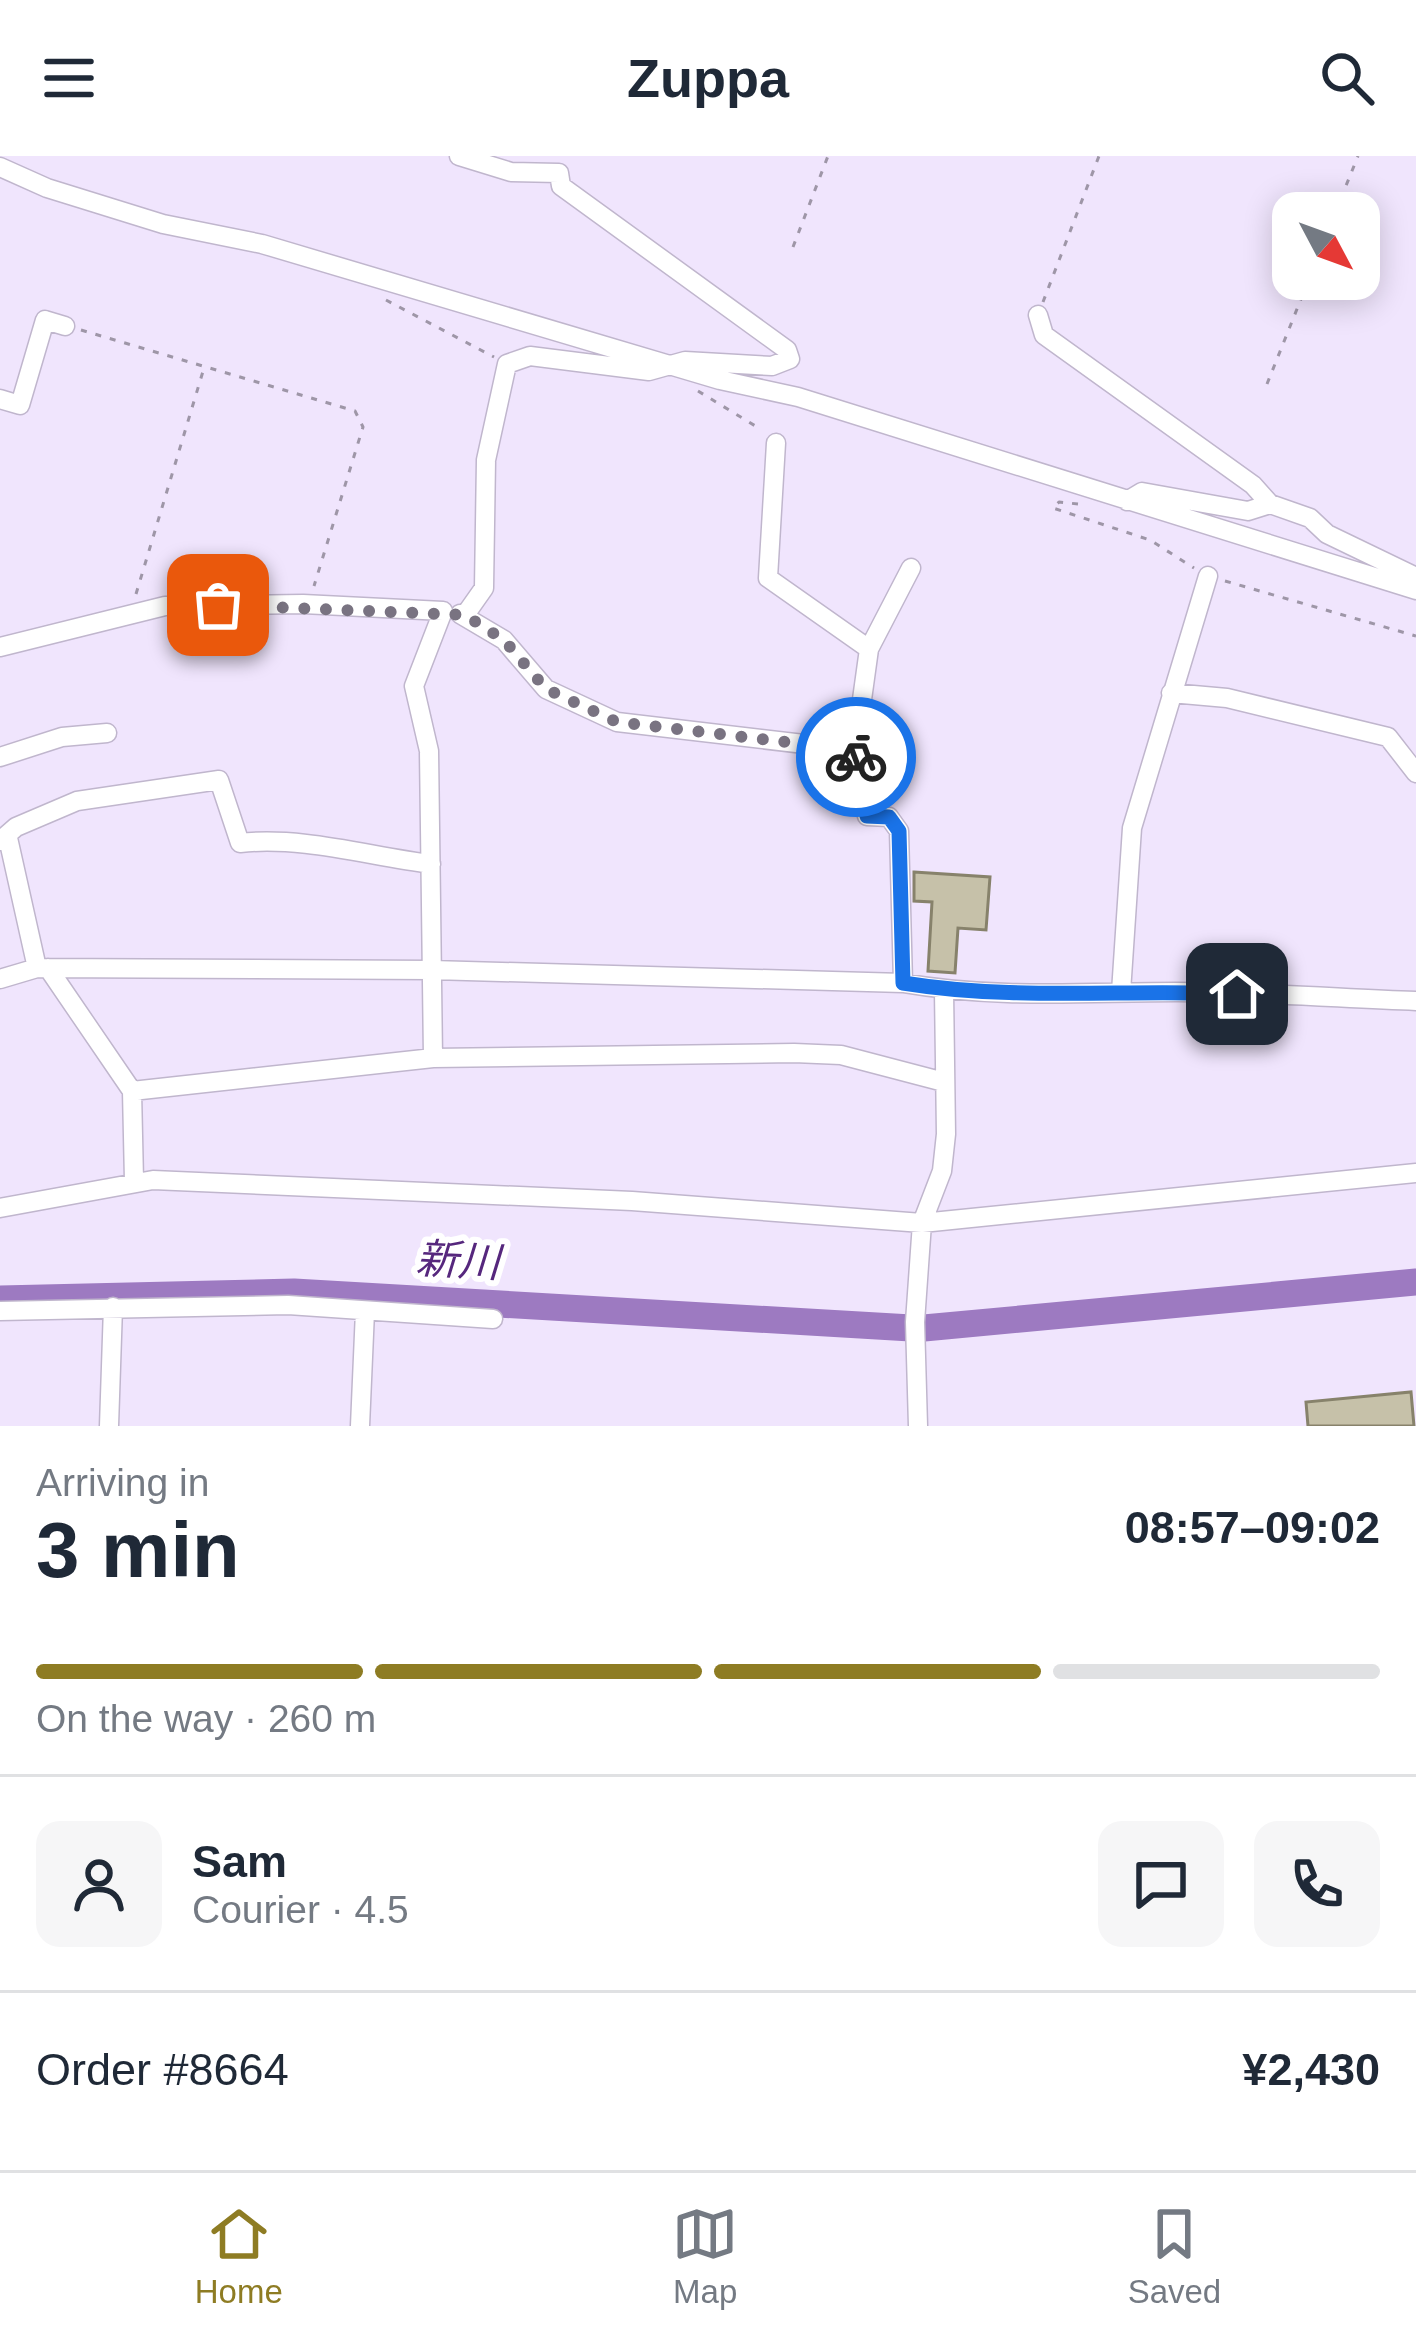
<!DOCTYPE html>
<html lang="en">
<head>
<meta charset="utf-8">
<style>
  body { margin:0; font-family:Arial,"Noto Sans JP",sans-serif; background:#f6f6f7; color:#1f2937; height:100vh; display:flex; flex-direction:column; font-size:45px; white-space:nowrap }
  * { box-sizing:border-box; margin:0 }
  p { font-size:39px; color:#747a83 }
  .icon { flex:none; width:66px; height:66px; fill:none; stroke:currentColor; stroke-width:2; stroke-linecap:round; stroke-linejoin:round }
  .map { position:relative; height:1270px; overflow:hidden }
  .side { display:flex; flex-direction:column; background:#fff; flex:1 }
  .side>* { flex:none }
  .needle { width:78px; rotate:131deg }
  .tools { position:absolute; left:1272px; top:36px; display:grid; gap:24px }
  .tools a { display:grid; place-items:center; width:108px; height:108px; border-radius:24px; background:#fff; box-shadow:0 6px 30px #0003; font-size:60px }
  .pin { position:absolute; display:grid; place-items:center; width:102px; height:102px; color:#fff; margin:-51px; border-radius:24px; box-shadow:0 6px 18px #0006 }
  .courier { position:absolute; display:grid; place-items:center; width:120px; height:120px; margin:-60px; border:9px solid #1a73e8; border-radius:50%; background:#fff; color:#222; box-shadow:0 3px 15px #0007 }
  .overview em { font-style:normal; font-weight:700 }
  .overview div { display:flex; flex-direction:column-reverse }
  .overview { display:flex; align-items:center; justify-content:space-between; height:204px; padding:0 36px }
  h1 { font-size:78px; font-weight:700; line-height:90px }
  .bar { display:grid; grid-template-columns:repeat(4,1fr); gap:18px 12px; align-content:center; height:144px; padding:0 36px }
  .bar i { height:15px; border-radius:9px; background:#e0e1e3 }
  .bar .active { background:#8e7c23 }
  .bar p { grid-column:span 4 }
  .line { display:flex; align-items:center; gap:30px; padding:0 36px; border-top:3px solid #e0e1e3 }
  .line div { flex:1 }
  .round { display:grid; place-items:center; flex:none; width:126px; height:126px; border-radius:24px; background:#f6f6f7 }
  header { display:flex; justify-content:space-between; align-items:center; height:156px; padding:0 36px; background:#fff; font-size:54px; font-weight:700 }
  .menu { display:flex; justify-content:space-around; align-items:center; height:168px; border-top:3px solid #e0e1e3; background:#fff; font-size:33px; color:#747a83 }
  .menu a { display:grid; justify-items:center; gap:6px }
  .menu .active { color:#8e7c23 }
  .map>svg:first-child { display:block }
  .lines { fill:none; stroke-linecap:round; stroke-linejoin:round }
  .river { stroke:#9d7ac1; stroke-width:27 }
  .building { fill:#c6c1a9; stroke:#87826b; stroke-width:3 }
  .minor-casing { stroke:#c0b6cd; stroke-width:21 }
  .path { stroke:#9e96a7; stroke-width:3; stroke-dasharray:6 9; stroke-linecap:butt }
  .minor { stroke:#fff; stroke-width:18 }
  .done { stroke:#797381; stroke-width:12; stroke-dasharray:0 21.6 }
  .route { stroke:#1a73e8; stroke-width:15 }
  .labels { text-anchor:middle; stroke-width:12; stroke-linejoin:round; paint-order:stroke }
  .water-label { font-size:42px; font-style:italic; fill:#56277d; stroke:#fff }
</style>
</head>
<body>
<header><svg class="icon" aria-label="menu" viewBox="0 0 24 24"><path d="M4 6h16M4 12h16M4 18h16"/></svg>Zuppa<svg class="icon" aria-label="search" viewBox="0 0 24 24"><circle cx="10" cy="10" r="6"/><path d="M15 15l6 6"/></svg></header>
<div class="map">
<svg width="1416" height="1270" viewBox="0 0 1416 1270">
  <rect width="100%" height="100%" fill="#f0e5fd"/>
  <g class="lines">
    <!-- river -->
    <path class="river" d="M0,1143l294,-7 617,36
      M924,1172l492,-46"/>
  </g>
  <!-- building -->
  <path class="building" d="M914,716l76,5 -4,53 -28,-2 -3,45 -27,-2 4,-69 -18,-1z
    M1411,1236l3,34h-106l-2,-24z"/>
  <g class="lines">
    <defs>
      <path id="minor" d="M459,0l52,16 48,1 2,13 226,164 3,9 -18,7 -87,-5 -36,10 -119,-15 -23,8 -21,96 -2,128 -19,27
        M0,11l47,21 116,36 99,20 458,136 78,17 618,193
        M1038,159l6,20 209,150 17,19 40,14 17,16 89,43
        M0,243l20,6 25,-85 20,6
        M776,287l-8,135 101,71
        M1127,345l15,-9 106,19 22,-7
        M460,458l44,26 42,49 71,33 238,28 12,66 22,1 10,14 4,152
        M0,491l165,-41 138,-2 140,7 -29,75 15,65 4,307
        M1171,537l56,5 161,39 28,36
        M855,594l14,-101 42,-81
        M0,601l62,-20 45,-4
        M8,682l29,130
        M0,685l16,-14 61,-26 142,-21 21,63c62,-7 128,13 191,21
        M48,812l84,123 2,90
        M0,823l37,-11 395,2 471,13c91,16 182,9 274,9 80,0 160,6 239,9
        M1121,836l11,-164 76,-252
        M132,935l301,-33 361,-5 47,2 103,27
        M0,1052l153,-28 479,21 290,22 494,-50
        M0,1155l288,-6 205,14
        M109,1270l4,-119
        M360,1270l5,-115
        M918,1270l-3,-104 7,-99 20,-52 4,-37 -2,-143"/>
    </defs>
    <!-- minor casing -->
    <use href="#minor" class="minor-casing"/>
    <!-- path -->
    <path class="path" d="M1335,57l23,-57
      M793,91l35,-91
      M386,144l108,57
      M1043,146l56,-146
      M81,174l274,81 8,16 -49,159
      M1267,228l42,-105
      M698,235l64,39
      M1078,348l-19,-2 -6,6 97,32 44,28
      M1225,425l191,55
      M136,438l68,-226"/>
    <!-- minor -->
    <use href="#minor" class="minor"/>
  </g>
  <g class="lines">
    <!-- done -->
    <path class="done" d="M218,449l247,10 39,25 42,49 71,33 238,28 1,7"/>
    <!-- route -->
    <path class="route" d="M856,601l11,59 22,1 10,14 4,152c111,18 222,6 334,11"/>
  </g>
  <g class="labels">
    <!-- water labels -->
    <g class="water-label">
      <text transform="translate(458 1104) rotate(3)" y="15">新川</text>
    </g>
  </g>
</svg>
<div class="tools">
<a><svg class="needle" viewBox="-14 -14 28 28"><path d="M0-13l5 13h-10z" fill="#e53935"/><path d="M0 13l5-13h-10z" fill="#747a83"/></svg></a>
</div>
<div class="pin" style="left:218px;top:449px;background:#ea580c"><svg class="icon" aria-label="bag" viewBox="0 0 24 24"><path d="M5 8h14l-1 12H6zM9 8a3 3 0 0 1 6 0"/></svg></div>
<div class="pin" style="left:1237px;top:838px;background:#1f2937"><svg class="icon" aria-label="home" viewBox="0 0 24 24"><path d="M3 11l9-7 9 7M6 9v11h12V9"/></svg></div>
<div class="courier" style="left:856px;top:601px"><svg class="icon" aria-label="bike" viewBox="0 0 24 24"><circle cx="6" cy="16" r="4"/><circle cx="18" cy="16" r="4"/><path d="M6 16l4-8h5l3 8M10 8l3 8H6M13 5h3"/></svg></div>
</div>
<section class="side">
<div class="overview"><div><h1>3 min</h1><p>Arriving in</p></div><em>08:57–09:02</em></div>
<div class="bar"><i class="active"></i><i class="active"></i><i class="active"></i><i></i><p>On the way · 260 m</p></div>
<div class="line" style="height:216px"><a class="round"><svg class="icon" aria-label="person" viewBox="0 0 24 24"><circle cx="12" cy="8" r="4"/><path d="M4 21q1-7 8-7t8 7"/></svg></a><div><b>Sam</b><p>Courier · 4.5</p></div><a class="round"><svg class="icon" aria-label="chat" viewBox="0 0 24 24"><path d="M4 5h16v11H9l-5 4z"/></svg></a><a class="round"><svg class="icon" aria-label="phone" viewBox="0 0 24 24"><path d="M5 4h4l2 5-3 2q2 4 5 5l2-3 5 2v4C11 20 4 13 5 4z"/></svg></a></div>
<div class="line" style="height:156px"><div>Order #8664</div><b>¥2,430</b></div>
</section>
<nav class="menu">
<a class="active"><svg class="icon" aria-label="home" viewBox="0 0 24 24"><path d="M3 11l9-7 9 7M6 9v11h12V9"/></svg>Home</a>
<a><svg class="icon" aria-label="map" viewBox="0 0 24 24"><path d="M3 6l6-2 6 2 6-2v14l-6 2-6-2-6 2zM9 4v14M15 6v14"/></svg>Map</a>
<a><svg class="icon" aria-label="saved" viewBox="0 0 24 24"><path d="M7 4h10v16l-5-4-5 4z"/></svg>Saved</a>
</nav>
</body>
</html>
